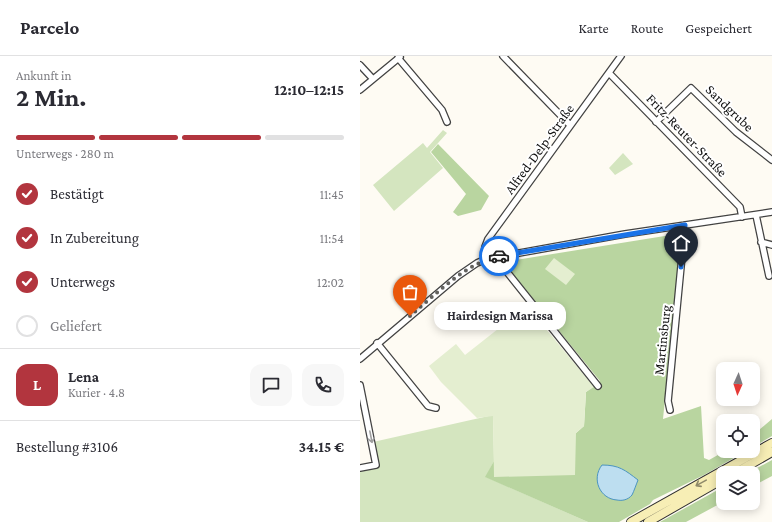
<!DOCTYPE html>
<html lang="de">
<head>
<meta charset="utf-8">
<style>
  body { margin:0; font-family:"Crimson Pro",serif; background:#f7f7f7; color:#2b2b33; height:100vh; display:flex; flex-direction:column; font-size:15px; white-space:nowrap }
  * { box-sizing:border-box; margin:0 }
  p { font-size:13px; color:#7c7c81 }
  .icon { flex:none; width:22px; height:22px; fill:none; stroke:currentColor; stroke-width:2; stroke-linecap:round; stroke-linejoin:round }
  .map { position:relative; flex:1; overflow:hidden }
  .details { display:flex; flex-direction:column; background:#fff; width:360px }
  .details>* { flex:none }
  .needle { width:26px; rotate:183deg }
  .fabs { position:absolute; left:356px; top:306px; display:grid; gap:8px }
  .fabs a { display:grid; place-items:center; width:44px; height:44px; border-radius:8px; background:#fff; box-shadow:0 2px 10px #0003; font-size:20px }
  .pin { position:absolute; display:grid; place-items:center; width:34px; height:34px; color:#fff; margin:-41px -17px; border-radius:50% 50% 50% 0; rotate:-45deg; box-shadow:0 0 4px #0007 }
  .pin .icon { rotate:45deg }
  .courier { position:absolute; display:grid; place-items:center; width:40px; height:40px; margin:-20px; border:3px solid #1a73e8; border-radius:50%; background:#fff; color:#222; box-shadow:0 1px 5px #0007 }
  .bubble { position:absolute; height:28px; border-radius:12px; background:#fff; box-shadow:0 2px 10px #0003; font-size:13px; font-weight:700; line-height:28px; text-align:center }
  .headline em { font-style:normal; font-weight:700 }
  .headline div { display:flex; flex-direction:column-reverse }
  .headline { display:flex; align-items:center; justify-content:space-between; height:68px; padding:0 16px }
  h1 { font-size:26px; font-weight:700; line-height:30px }
  .bar { display:grid; grid-template-columns:repeat(4,1fr); gap:6px 4px; align-content:center; height:48px; padding:0 16px }
  .bar i { height:5px; border-radius:3px; background:#e1e1e2 }
  .bar .current { background:#b2353e }
  .bar p { grid-column:span 4 }
  .line { display:flex; align-items:center; gap:10px; padding:0 16px; border-top:1px solid #e1e1e2 }
  .line div { flex:1 }
  .round { display:grid; place-items:center; flex:none; width:42px; height:42px; border-radius:12px; background:#f7f7f7 }
  ol { padding:0 16px; list-style:none }
  li { display:flex; align-items:center; gap:12px; height:44px }
  li p { margin-inline-start:auto }
  li .icon { padding:4px; border-radius:50%; background:#b2353e; color:#fff; stroke-width:4 }
  li:last-child { color:#7c7c81 }
  li i { width:22px; height:22px; border:2px solid #e1e1e2; border-radius:50% }
  header { display:flex; align-items:center; gap:24px; box-sizing:border-box; height:56px; padding:0 20px; background:#fff; border-bottom:1px solid #e1e1e2 }
  header strong { font-size:19px }
  nav { display:flex; gap:22px; margin-inline-start:auto; font-size:14px }
  main { display:flex; flex:1; min-height:0 }
  .map>svg:first-child { display:block }
  .green { fill:#d4e5bf }
  .forest { fill:#b9d5a0 }
  .pitch { fill:#e4eed0 }
  .water { fill:#bddef0; stroke:#4b94c0 }
  .lines { fill:none; stroke-linecap:round; stroke-linejoin:round }
  .street-casing { stroke:#424242; stroke-width:8 }
  .secondary-casing { stroke:#313131; stroke-width:10 }
  .street { stroke:#fff; stroke-width:5.5 }
  .secondary { stroke:#f7eeb5; stroke-width:8 }
  .oneway { stroke:#9f9f9f }
  .oneway2 { stroke:#8f8a6a }
  .done { stroke:#63625f; stroke-width:4; stroke-dasharray:0 7.2 }
  .route { stroke:#1a73e8; stroke-width:5 }
  .labels { text-anchor:middle; stroke-width:4; stroke-linejoin:round; paint-order:stroke }
  .street-label { font-size:14px; fill:#0f0f0f; stroke:#fff }
</style>
</head>
<body>
<header>
<strong>Parcelo</strong>
<nav><a>Karte</a><a>Route</a><a>Gespeichert</a></nav>
</header>
<main>
<section class="details">
<div class="headline"><div><h1>2 Min.</h1><p>Ankunft in</p></div><em>12:10–12:15</em></div>
<div class="bar"><i class="current"></i><i class="current"></i><i class="current"></i><i></i><p>Unterwegs · 280 m</p></div>
<ol>
<li><svg class="icon" aria-label="check" viewBox="0 0 24 24"><path d="M5 12l5 5 9-10"/></svg>Bestätigt<p>11:45</p></li>
<li><svg class="icon" aria-label="check" viewBox="0 0 24 24"><path d="M5 12l5 5 9-10"/></svg>In Zubereitung<p>11:54</p></li>
<li><svg class="icon" aria-label="check" viewBox="0 0 24 24"><path d="M5 12l5 5 9-10"/></svg>Unterwegs<p>12:02</p></li>
<li><i></i>Geliefert</li>
</ol>
<div class="line" style="height:72px"><b class="round" style="background:#b2353e;color:#fff">L</b><div><b>Lena</b><p>Kurier · 4.8</p></div><a class="round"><svg class="icon" aria-label="chat" viewBox="0 0 24 24"><path d="M4 5h16v11H9l-5 4z"/></svg></a><a class="round"><svg class="icon" aria-label="phone" viewBox="0 0 24 24"><path d="M5 4h4l2 5-3 2q2 4 5 5l2-3 5 2v4C11 20 4 13 5 4z"/></svg></a></div>
<div class="line" style="height:52px"><div>Bestellung #3106</div><b>34.15 €</b></div>
</section>
<div class="map">
<svg width="412" height="466" viewBox="0 0 412 466">
  <rect width="100%" height="100%" fill="#fefbf3"/>
  <!-- green -->
  <path class="green" d="M83,74l4,3 -17,19 13,16 -49,43 -21,-26 50,-42 4,5z
    M263,97l10,11 -18,11 -6,-7z
    M133,359l1,46 -8,16 102,45h-228v-51l18,-4 -5,-25z"/>
  <!-- forest -->
  <path class="forest" d="M78,88l51,52 -8,14 -23,6 -5,-4 13,-18 -35,-42z
    M317,178l4,6 -18,179 38,-13 3,52 5,2 16,-9h21l-42,24 -51,25 -3,4 -31,18h-31l-103,-45 9,-16v16l82,-44 8,-7 2,-34 14,-11 -97,-119z
    M412,363v17l-19,11v-12z
    M412,404v16l-19,10v-13h-5z
    M363,431v15l-37,20h-26z"/>
  <!-- pitch -->
  <path class="pitch" d="M194,202l21,16 -9,11 -21,-16z
    M167,250l67,81 -8,5 -2,34 -8,7 -1,42 -81,2 -1,-61 -16,2 -36,-36 -12,-16 27,-22 9,11z"/>
  <!-- water -->
  <path class="water" d="M242,409c17,0 23,5 36,15 -2,5 -4,11 -6,15 -4,5 -10,6 -15,5 -17,-1 -26,-21 -15,-35z"/>
  <g class="lines">
    <defs>
      <path id="street" d="M143,0l67,69
        M38,2l44,52 5,12
        M0,9l13,14
        M249,17l131,134 2,10
        M0,34l40,-33
        M296,66l35,-34 45,44 36,28
        M396,159l13,61
        M401,186l11,3
        M138,200l1,6 99,124
        M126,203l-1,-12 3,-8 133,-183
        M17,287l51,63 8,2
        M0,303l98,-83 19,-13 9,-4 139,-25 147,-22
        M0,329l16,80 -16,3
        M310,354l-2,-9 17,-176"/>
      <path id="secondary" d="M375,417l37,-21
        M271,466l141,-79
        M288,466l75,-43"/>
    </defs>
    <!-- street casing -->
    <use href="#street" class="street-casing"/>
    <!-- secondary casing -->
    <use href="#secondary" class="secondary-casing"/>
    <!-- street -->
    <use href="#street" class="street"/>
    <!-- secondary -->
    <use href="#secondary" class="secondary"/>
  </g>
  <!-- one-way arrows -->
  <defs><path id="oneway-shaft" d="M-6 0H5M1.5-3L5.5 0L1.5 3" fill="none" stroke-width="1.6" stroke-linecap="round" stroke-linejoin="round"/></defs>
  <use class="oneway" href="#oneway-shaft" transform="translate(11 381) rotate(79)"/>
  <use class="oneway2" href="#oneway-shaft" transform="translate(341 427) rotate(151)"/>
  <g class="lines">
    <!-- done -->
    <path class="done" d="M50,260c25,-21 56,-53 89,-60"/>
    <!-- route -->
    <path class="route" d="M139,200l186,-31 -4,42"/>
  </g>
  <g class="labels">
    <!-- street labels -->
    <g class="street-label">
      <text transform="translate(370 52) rotate(44)" y="5">Sandgrube</text>
      <text transform="translate(327 79) rotate(46)" y="5">Fritz-Reuter-Straße</text>
      <text transform="translate(179 93) rotate(-54)" y="5">Alfred-Delp-Straße</text>
      <text transform="translate(302 284) rotate(-84)" y="5">Martinsburg</text>
    </g>
  </g>
</svg>
<div class="fabs">
<a><svg class="needle" viewBox="-14 -14 28 28"><path d="M0-13l5 13h-10z" fill="#e53935"/><path d="M0 13l5-13h-10z" fill="#7c7c81"/></svg></a>
<a><svg class="icon" aria-label="locate" viewBox="0 0 24 24"><circle cx="12" cy="12" r="6"/><path d="M12 2v4M12 18v4M2 12h4M18 12h4"/></svg></a>
<a><svg class="icon" aria-label="layers" viewBox="0 0 24 24"><path d="M12 4l9 5-9 5-9-5zM3 14l9 5 9-5"/></svg></a>
</div>
<div class="pin" style="left:50px;top:260px;background:#ea580c"><svg class="icon" aria-label="bag" viewBox="0 0 24 24"><path d="M5 8h14l-1 12H6zM9 8a3 3 0 0 1 6 0"/></svg></div>
<div class="pin" style="left:321px;top:211px;background:#1f2937"><svg class="icon" aria-label="home" viewBox="0 0 24 24"><path d="M3 11l9-7 9 7M6 9v11h12V9"/></svg></div>
<div class="courier" style="left:139px;top:200px"><svg class="icon" aria-label="car" viewBox="0 0 24 24"><path d="M5 17H2v-5l4-1 3-4h7l3 4 3 1v5h-3M9 17h6M6 11h13"/><circle cx="7" cy="17" r="2"/><circle cx="17" cy="17" r="2"/></svg></div>
<div class="bubble" style="left:74px;top:246px;width:132px">Hairdesign Marissa</div>
</div>
</main>
</body>
</html>
